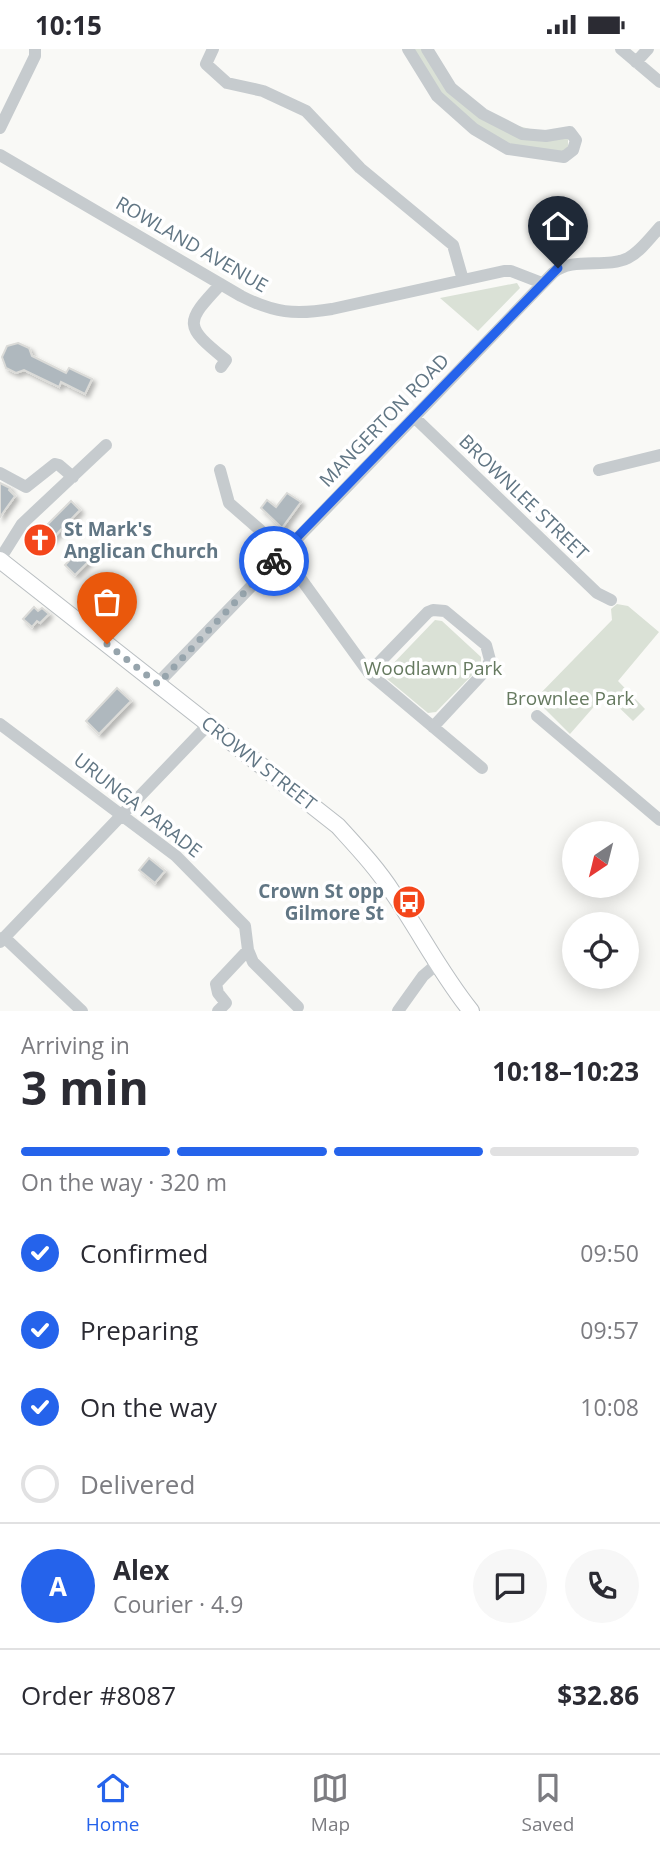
<!DOCTYPE html>
<html lang="en">
<head>
<meta charset="utf-8">
<style>
  body { margin:0; font-family:"Open Sans",sans-serif; background:#f7f7f7; color:#2b2b33; height:100vh; display:flex; flex-direction:column; font-size:26px; white-space:nowrap }
  * { box-sizing:border-box; margin:0 }
  p { font-size:23px; color:#7c7c81 }
  .icon { flex:none; width:38px; height:38px; fill:none; stroke:currentColor; stroke-width:2; stroke-linecap:round; stroke-linejoin:round }
  .map { position:relative; height:962px; overflow:hidden }
  .details { display:flex; flex-direction:column; background:#fff; flex:1 }
  .details>* { flex:none }
  .needle { width:46px; rotate:215deg }
  .buttons { position:absolute; left:562px; top:772px; display:grid; gap:14px }
  .buttons a { display:grid; place-items:center; width:77px; height:77px; border-radius:50%; background:#fff; box-shadow:0 4px 18px #0003; font-size:35px }
  .pin { position:absolute; display:grid; place-items:center; width:60px; height:60px; color:#fff; margin:-72px -30px; border-radius:50% 50% 50% 0; rotate:-45deg; box-shadow:0 0 7px #0007 }
  .pin .icon { rotate:45deg }
  .courier { position:absolute; display:grid; place-items:center; width:70px; height:70px; margin:-35px; border:5px solid #2563eb; border-radius:50%; background:#fff; color:#222; box-shadow:0 2px 9px #0007 }
  .summary em { font-style:normal; font-weight:700 }
  .summary div { display:flex; flex-direction:column-reverse }
  .summary { display:flex; align-items:center; justify-content:space-between; height:119px; padding:0 21px }
  h1 { font-size:46px; font-weight:700; line-height:52px }
  .bar { display:grid; grid-template-columns:repeat(4,1fr); gap:10px 7px; align-content:center; height:84px; padding:0 21px }
  .bar i { height:9px; border-radius:5px; background:#e1e1e2 }
  .bar .selected { background:#2563eb }
  .bar p { grid-column:span 4 }
  .line { display:flex; align-items:center; gap:18px; padding:0 21px; border-top:2px solid #e1e1e2 }
  .line div { flex:1 }
  .round { display:grid; place-items:center; flex:none; width:74px; height:74px; border-radius:37px; background:#f7f7f7 }
  ol { padding:0 21px; list-style:none }
  li { display:flex; align-items:center; gap:21px; height:77px }
  li p { margin-inline-start:auto }
  li .icon { padding:7px; border-radius:50%; background:#2563eb; color:#fff; stroke-width:4 }
  li:last-child { color:#7c7c81 }
  li i { width:38px; height:38px; border:4px solid #e1e1e2; border-radius:50% }
  .status { display:flex; justify-content:space-between; align-items:center; height:49px; padding:0 35px; background:#fff; direction:ltr }
  .status svg { height:19px; fill:currentColor }
  .menu { display:flex; justify-content:space-around; align-items:center; height:98px; border-top:2px solid #e1e1e2; background:#fff; font-size:19px; color:#7c7c81 }
  .menu a { display:grid; justify-items:center; gap:4px }
  .menu .selected { color:#2563eb }
  .map>svg:first-child { display:block }
  .green { fill:#dae1d6 }
  .building { fill:#afb8be; stroke:#dbdbd8; stroke-width:2; filter:url(#shadow) }
  .lines { fill:none; stroke-linecap:round; stroke-linejoin:round }
  .major-casing { stroke:#b9bec1; stroke-width:18 }
  .minor { stroke:#c6cbce; stroke-width:12 }
  .major { stroke:#fff; stroke-width:16 }
  .done { stroke:#96a4ac; stroke-width:7; stroke-dasharray:0 12.6 }
  .route { stroke:#2563eb; stroke-width:9 }
  .labels { text-anchor:middle; stroke-width:7; stroke-linejoin:round; paint-order:stroke }
  .street-label { font-size:19px; fill:#617684; stroke:#fff }
  .poi-label { font-size:19px; font-weight:bold; fill:#617684; stroke:#fff; text-anchor:start }
  .park-label { font-size:19px; fill:#667a60; stroke:#fff }
</style>
</head>
<body>
<div class="status"><b>10:15</b><svg viewBox="0 0 49 12"><path d="M0 12V9h3v3zM5 12V6h3v6zM10 12V3h3v9zM15 12V0h3v12zM26 1h20v11H26zM47 4h2v5h-2z"/></svg></div>
<div class="map">
<svg width="660" height="962" viewBox="0 0 660 962">
  <defs>
    <filter id="shadow"><feDropShadow dx="3.5" dy="3.5" stdDeviation="2" flood-color="#0004"/></filter>
  </defs>
  <rect width="100%" height="100%" fill="#f9f9f6"/>
  <!-- green -->
  <path class="green" d="M413,0h11l56,67 88,23v8l-6,5 -48,-7 -23,-9 -53,-44z
    M517,234l3,5 -42,43 -38,-33z
    M617,555l11,2 31,26 -41,49 27,28 -12,12 -28,-27 -35,40 -35,-35 77,-79 -1,-11z
    M435,571l7,1 39,36v9l-45,46 -8,1 -42,-35v-7z"/>
  <!-- building -->
  <path class="building" d="M18,294l11,5 3,8 34,17 3,-5 23,11 -7,15 -24,-12 -2,5 -35,-17 -8,3 -10,-5 -4,-11 5,-11z
    M0,434l10,5 -1,2 6,6 -15,21z
    M287,444l14,9 -19,26 -21,-20 6,-8 9,7z
    M71,452l9,9 -29,30 -10,-9z
    M83,497l11,10 -19,19 -10,-10z
    M34,558l4,4 4,-3 7,6 -9,9 -3,-2 -5,6 -9,-8z
    M117,639l14,13 -32,33 -13,-13z
    M149,809l16,13 -10,12 -16,-13z"/>
  <g class="lines">
    <defs>
      <path id="major" d="M0,511l338,266c19,21 39,42 55,67 27,39 48,81 78,118"/>
    </defs>
    <!-- major casing -->
    <use href="#major" class="major-casing"/>
    <!-- minor -->
    <path class="minor" d="M213,0l-7,15 21,19 36,8 43,20 54,57 93,77 10,35
      M408,0l29,47 37,33 34,20 56,8 9,-7 3,-10 -6,-8 -24,4 -24,-2 -39,-20 -32,-26 -24,-39
      M621,0l39,33
      M636,13l12,-13
      M0,79l35,-72v-7
      M0,106l241,141c33,17 54,19 91,13l172,-38h7l31,12
      M221,318l5,-7c-42,-34 -42,-37 -5,-76
      M414,368l183,176 14,7
      M220,421l9,33 46,40 94,130 113,95
      M599,421l61,-15
      M0,424l26,14 29,-23 4,1 14,12
      M0,510l22,-35 84,-79
      M369,624l59,-61 5,-2 12,1 41,34 4,15 -4,10 -53,57
      M158,634l395,-410c19,-17 53,-4 75,-15 12,-6 23,-21 32,-31
      M537,667l123,104
      M0,675l176,132 69,70 3,24 -32,34 2,9 8,10 -8,8
      M4,888l78,74
      M0,893l209,-218
      M248,901l5,12 45,45
      M398,962l25,-35 14,-12"/>
    <!-- major -->
    <use href="#major" class="major"/>
  </g>
  <g class="lines">
    <!-- done -->
    <path class="done" d="M107,595l51,40 116,-123"/>
    <!-- route -->
    <path class="route" d="M274,512l284,-293"/>
  </g>
  <!-- icons -->
  <defs>
    <symbol id="church-disc" viewBox="-11 -11 22 22"><circle r="9.5" fill="#f4461b" stroke="#fff"/><path d="M-1.2-6h2.4v3.5h3.3v2.4h-3.3V6h-2.4V-.1h-3.3v-2.4h3.3Z" fill="#fff"/></symbol>
    <symbol id="bus-disc" viewBox="-11 -11 22 22"><circle r="9.5" fill="#f4461b" stroke="#fff"/><path d="M-5-6H5V4H4V6H2V4H-2V6H-4V4H-5ZM-3.5-4V0h7V-4ZM-3.5 1.2v1.5H-2V1.2ZM2 1.2v1.5H3.5V1.2Z" fill="#fff"/></symbol>
  </defs>
  <g fill-rule="evenodd">
    <use href="#church-disc" x="21" y="472" width="38" height="38"/>
    <use href="#bus-disc" x="390" y="834" width="38" height="38"/>
  </g>
  <g class="labels">
    <!-- street labels -->
    <g class="street-label">
      <text transform="translate(192 195) rotate(30)" y="7">ROWLAND AVENUE</text>
      <text transform="translate(384 371) rotate(-46)" y="7">MANGERTON ROAD</text>
      <text transform="translate(524 448) rotate(44)" y="7">BROWNLEE STREET</text>
      <text transform="translate(259 714) rotate(38)" y="7">CROWN STREET</text>
      <text transform="translate(138 756) rotate(38)" y="7">URUNGA PARADE</text>
    </g>
    <!-- poi labels -->
    <g class="poi-label">
      <text x="64" y="487">St Mark's<tspan x="64" dy="22">Anglican Church</tspan></text>
      <text x="384" y="849" text-anchor="end">Crown St opp<tspan x="384" dy="22">Gilmore St</tspan></text>
    </g>
    <!-- park labels -->
    <g class="park-label">
      <text x="433" y="626">Woodlawn Park</text>
      <text x="570" y="656">Brownlee Park</text>
    </g>
  </g>
</svg>
<div class="buttons">
<a><svg class="needle" viewBox="-14 -14 28 28"><path d="M0-13l5 13h-10z" fill="#e53935"/><path d="M0 13l5-13h-10z" fill="#7c7c81"/></svg></a>
<a><svg class="icon" aria-label="locate" viewBox="0 0 24 24"><circle cx="12" cy="12" r="6"/><path d="M12 2v4M12 18v4M2 12h4M18 12h4"/></svg></a>
</div>
<div class="pin" style="left:107px;top:595px;background:#ea580c"><svg class="icon" aria-label="bag" viewBox="0 0 24 24"><path d="M5 8h14l-1 12H6zM9 8a3 3 0 0 1 6 0"/></svg></div>
<div class="pin" style="left:558px;top:219px;background:#1f2937"><svg class="icon" aria-label="home" viewBox="0 0 24 24"><path d="M3 11l9-7 9 7M6 9v11h12V9"/></svg></div>
<div class="courier" style="left:274px;top:512px"><svg class="icon" aria-label="bike" viewBox="0 0 24 24"><circle cx="6" cy="16" r="4"/><circle cx="18" cy="16" r="4"/><path d="M6 16l4-8h5l3 8M10 8l3 8H6M13 5h3"/></svg></div>
</div>
<section class="details">
<div class="summary"><div><h1>3 min</h1><p>Arriving in</p></div><em>10:18–10:23</em></div>
<div class="bar"><i class="selected"></i><i class="selected"></i><i class="selected"></i><i></i><p>On the way · 320 m</p></div>
<ol>
<li><svg class="icon" aria-label="check" viewBox="0 0 24 24"><path d="M5 12l5 5 9-10"/></svg>Confirmed<p>09:50</p></li>
<li><svg class="icon" aria-label="check" viewBox="0 0 24 24"><path d="M5 12l5 5 9-10"/></svg>Preparing<p>09:57</p></li>
<li><svg class="icon" aria-label="check" viewBox="0 0 24 24"><path d="M5 12l5 5 9-10"/></svg>On the way<p>10:08</p></li>
<li><i></i>Delivered</li>
</ol>
<div class="line" style="height:126px"><b class="round" style="background:#2563eb;color:#fff">A</b><div><b>Alex</b><p>Courier · 4.9</p></div><a class="round"><svg class="icon" aria-label="chat" viewBox="0 0 24 24"><path d="M4 5h16v11H9l-5 4z"/></svg></a><a class="round"><svg class="icon" aria-label="phone" viewBox="0 0 24 24"><path d="M5 4h4l2 5-3 2q2 4 5 5l2-3 5 2v4C11 20 4 13 5 4z"/></svg></a></div>
<div class="line" style="height:91px"><div>Order #8087</div><b>$32.86</b></div>
</section>
<nav class="menu">
<a class="selected"><svg class="icon" aria-label="home" viewBox="0 0 24 24"><path d="M3 11l9-7 9 7M6 9v11h12V9"/></svg>Home</a>
<a><svg class="icon" aria-label="map" viewBox="0 0 24 24"><path d="M3 6l6-2 6 2 6-2v14l-6 2-6-2-6 2zM9 4v14M15 6v14"/></svg>Map</a>
<a><svg class="icon" aria-label="saved" viewBox="0 0 24 24"><path d="M7 4h10v16l-5-4-5 4z"/></svg>Saved</a>
</nav>
</body>
</html>
